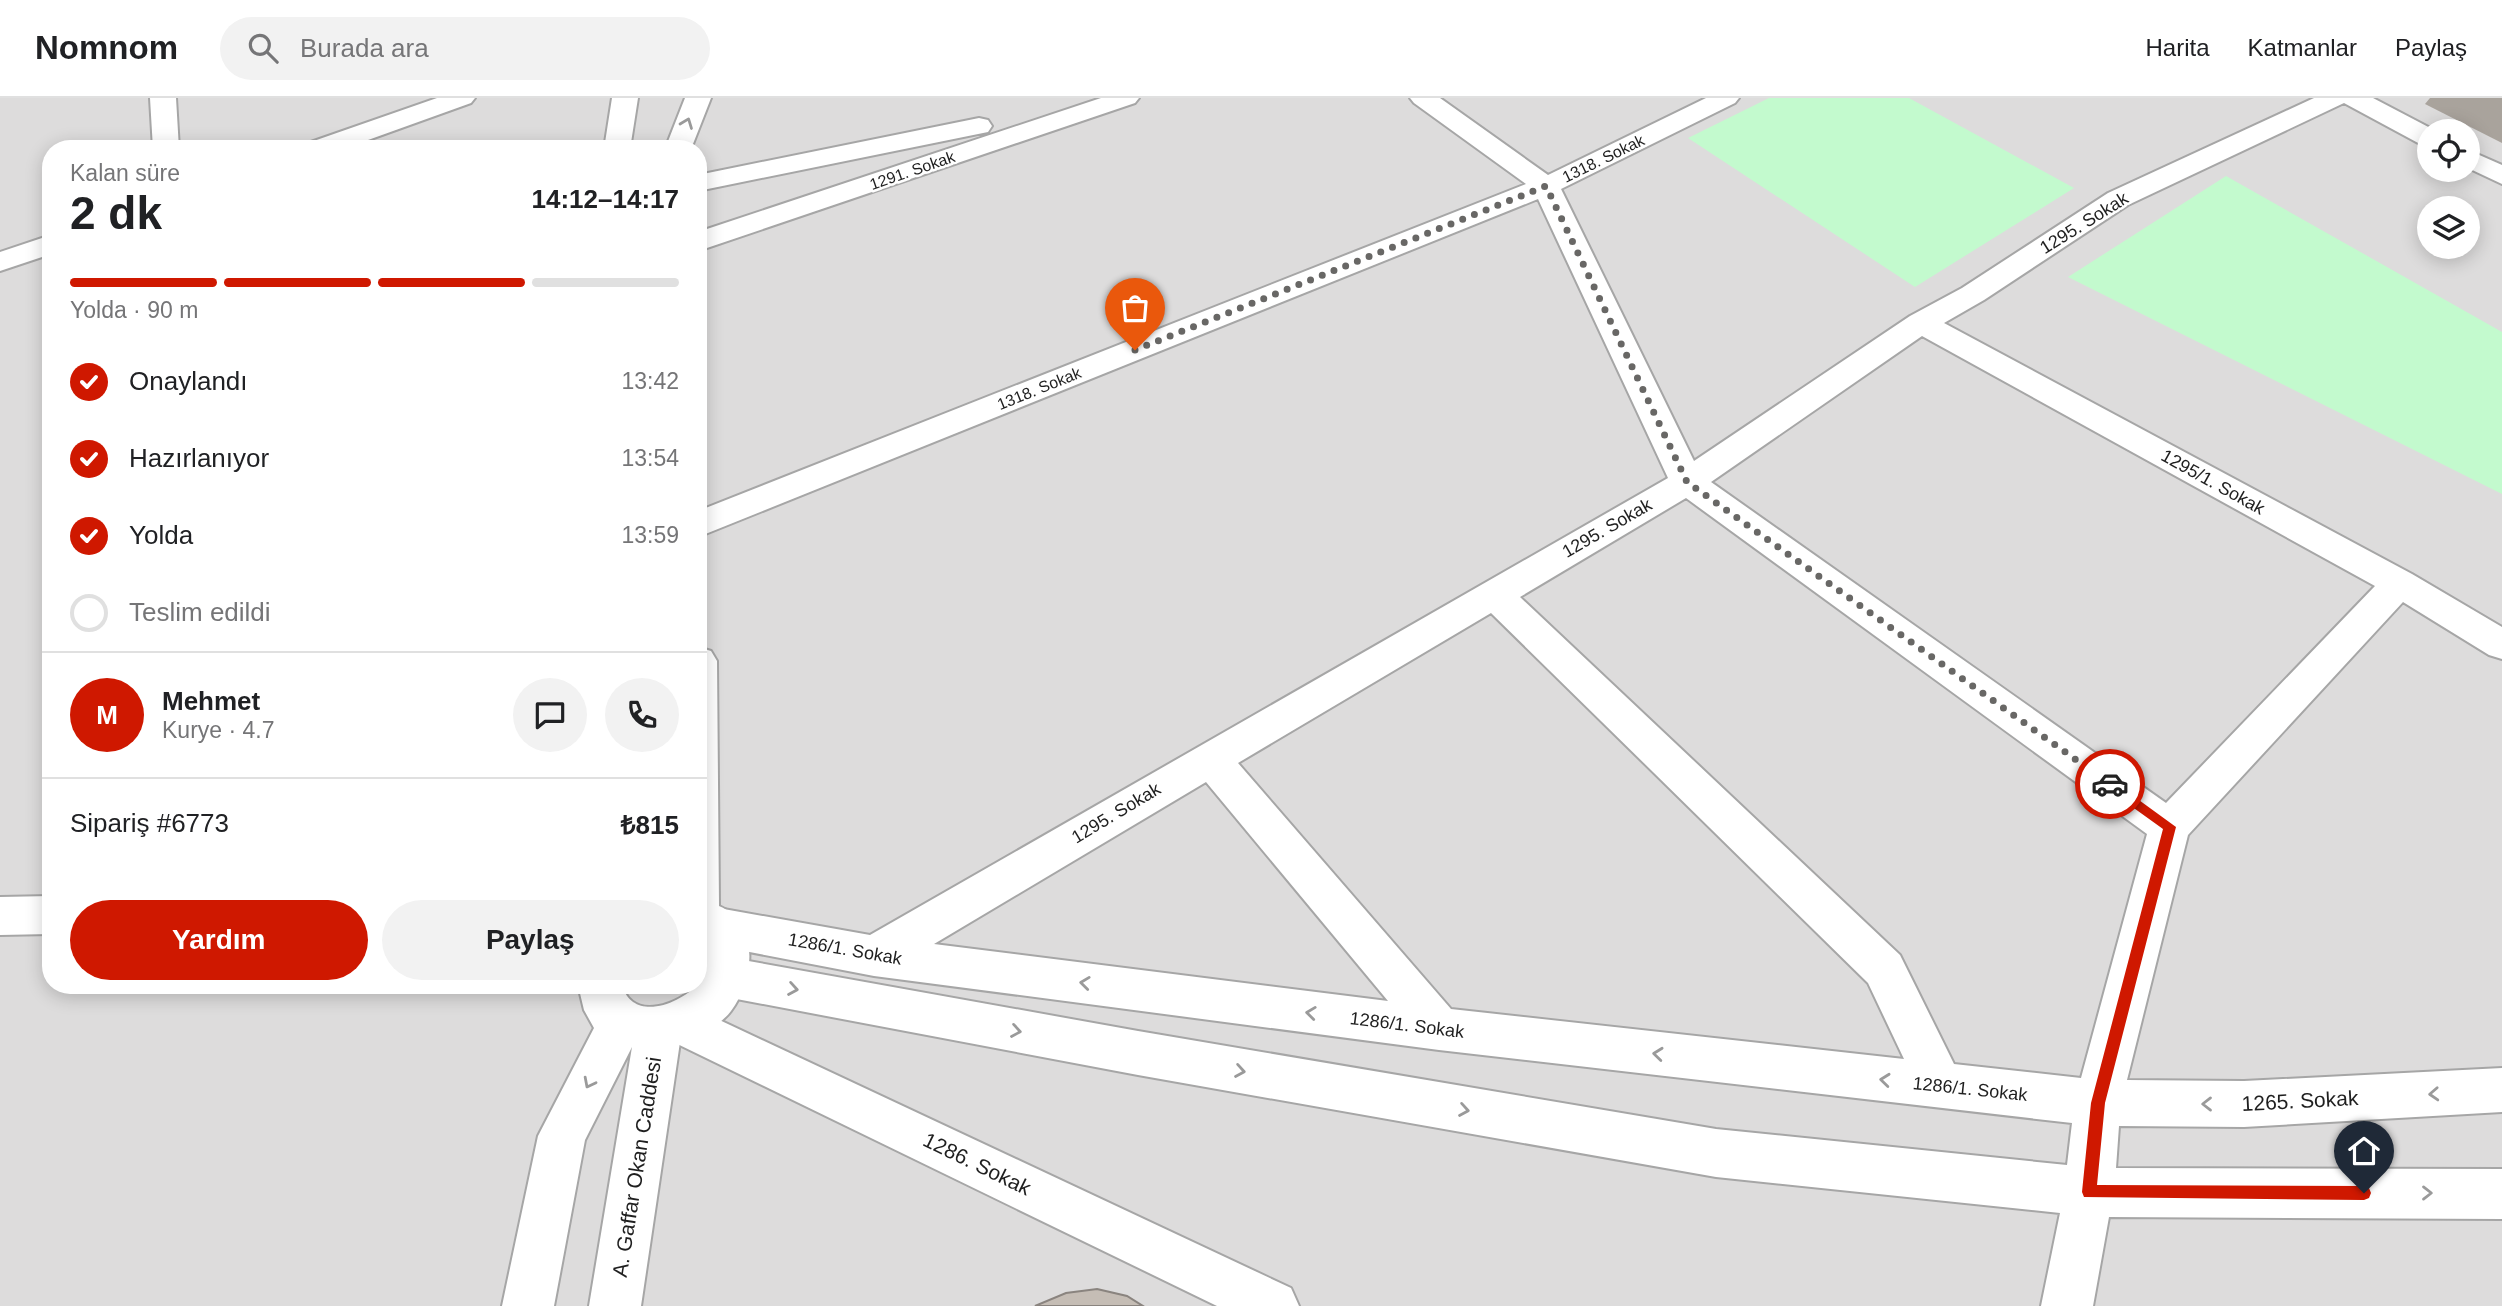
<!DOCTYPE html>
<html lang="tr">
<head>
<meta charset="utf-8">
<style>
  body { margin:0; font-family:Helvetica,sans-serif; background:#f2f2f2; color:#202124; height:100vh; display:flex; flex-direction:column; font-size:26px; white-space:nowrap }
  * { box-sizing:border-box; margin:0 }
  p { font-size:23px; color:#757577 }
  .icon { flex:none; width:38px; height:38px; fill:none; stroke:currentColor; stroke-width:2; stroke-linecap:round; stroke-linejoin:round }
  .map { position:relative; flex:1; overflow:hidden }
  .drawer { position:absolute; left:42px; top:42px; width:665px; height:854px; display:flex; flex-direction:column; background:#fff; border-radius:28px; box-shadow:0 4px 18px #0003 }
  .drawer>* { flex:none }
  .tools { position:absolute; left:2417px; top:21px; display:grid; gap:14px }
  .tools a { display:grid; place-items:center; width:63px; height:63px; border-radius:50%; background:#fff; box-shadow:0 4px 18px #0003; font-size:35px }
  .pin { position:absolute; display:grid; place-items:center; width:60px; height:60px; color:#fff; margin:-72px -30px; border-radius:50% 50% 50% 0; rotate:-45deg; box-shadow:0 0 7px #0007 }
  .pin .icon { rotate:45deg }
  .courier { position:absolute; display:grid; place-items:center; width:70px; height:70px; margin:-35px; border:5px solid #cf1800; border-radius:50%; background:#fff; color:#222; box-shadow:0 2px 9px #0007 }
  .headline em { font-style:normal; font-weight:700 }
  .headline div { display:flex; flex-direction:column-reverse }
  .headline { display:flex; align-items:center; justify-content:space-between; height:119px; padding:0 28px }
  h1 { font-size:46px; font-weight:700; line-height:52px }
  .bar { display:grid; grid-template-columns:repeat(4,1fr); gap:10px 7px; align-content:center; height:84px; padding:0 28px }
  .bar i { height:9px; border-radius:5px; background:#e0e0e0 }
  .bar .current { background:#cf1800 }
  .bar p { grid-column:span 4 }
  .line { display:flex; align-items:center; gap:18px; padding:0 28px; border-top:2px solid #e0e0e0 }
  .line div { flex:1 }
  .round { display:grid; place-items:center; flex:none; width:74px; height:74px; border-radius:37px; background:#f2f2f2 }
  ol { padding:0 28px; list-style:none }
  li { display:flex; align-items:center; gap:21px; height:77px }
  li p { margin-inline-start:auto }
  li .icon { padding:7px; border-radius:50%; background:#cf1800; color:#fff; stroke-width:4 }
  li:last-child { color:#757577 }
  li i { width:38px; height:38px; border:4px solid #e0e0e0; border-radius:50% }
  .cta { display:flex; gap:14px; margin-top:auto; padding:14px 28px }
  .cta a { flex:1; height:80px; border-radius:42px; background:#cf1800; color:#fff; font-size:28px; font-weight:700; line-height:80px; text-align:center }
  .cta a+a { background:#f2f2f2; color:#202124 }
  header { display:flex; align-items:center; gap:42px; box-sizing:border-box; height:98px; padding:0 35px; background:#fff; border-bottom:2px solid #e0e0e0 }
  header strong { font-size:33px }
  nav { display:flex; gap:38px; margin-inline-start:auto; font-size:24px }
  .search { width:490px; height:63px; background:#f2f2f2; display:flex; align-items:center; gap:18px; box-sizing:border-box; padding:0 24px; border-radius:38px; color:#757577; font-size:26px }
  .map>svg:first-child { display:block }
  .residential { fill:#dddcdc; fill-rule:evenodd }
  .park { fill:#c3face }
  .lines { fill:none; stroke-linecap:round; stroke-linejoin:round }
  .minor-casing { stroke:#a6a6a6; stroke-width:4 }
  .tertiary-casing { stroke:#a6a6a6; stroke-width:4 }
  .minor { fill:#fff; fill-rule:evenodd }
  .tertiary { fill:#fff; fill-rule:evenodd }
  .wall { fill:#a9a39c }
  .building { fill:#c5bdb5; stroke:#8a847f; stroke-width:2 }
  .oneway { stroke:#9a9a9a }
  .route { fill:#cf1800 }
  .done { stroke:#686765; stroke-width:7; stroke-dasharray:0 12.6 }
  .labels { text-anchor:middle; stroke-width:5; stroke-linejoin:round; paint-order:stroke }
  .far-street-label { font-size:16px; fill:#1f1f1f; stroke:#fff }
  .street-label { font-size:18px; fill:#1f1f1f; stroke:#fff }
  .near-street-label { font-size:21px; fill:#1f1f1f; stroke:#fff }
</style>
</head>
<body>
<header>
<strong>Nomnom</strong>
<div class="search"><svg class="icon" aria-label="search" viewBox="0 0 24 24"><circle cx="10" cy="10" r="6"/><path d="M15 15l6 6"/></svg>Burada ara</div>
<nav><a>Harita</a><a>Katmanlar</a><a>Paylaş</a></nav>
</header>
<div class="map">
<svg width="2502" height="1208" viewBox="0 0 2502 1208">
  <rect width="100%" height="100%" fill="#f0eee6"/>
  <!-- residential -->
  <path class="residential" d="M0,0h2502v1208h-2502zM2429,33h39v39h-39zM51,51h647v836h-647zM2429,110h39v39h-39z"/>
  <!-- park -->
  <path class="park" d="M1769,0h140l165,90 -159,99 -227,-149z
    M2226,78l276,156v162l-434,-217z"/>
  <g class="lines">
    <defs>
      <path id="minor" d="M150,0h26l3,51h-26z
        M437,0h38l-4,5 -128,46h-39l4,-6z
        M1101,0h38l-4,5 -437,148v-19z
        M1410,0h30l108,77 158,-77h33l-4,5 -174,86 133,272 216,-145 52,-28 146,-95 206,-95h59l63,33h-7v15l-9,-2 -76,-41 -216,102 -144,95 -40,23 468,251 90,53v32l-13,-4 -86,-53 -215,233 -61,245 117,1 258,-13v44l-258,15 -125,-1 -3,42 386,1v50l-393,-2 -16,89h-52l19,-93 -344,-36 -578,-102 -412,-78 -16,-6 -6,-14 6,-14 16,-6 412,74 578,98 351,36 5,-42 -633,-73 -565,-74 -156,-30 -15,-5 -5,-10 5,-18 15,-5 152,27 798,-457 -130,-279 -840,338v-26l828,-327 -112,-81zM1922,238l453,250 -209,217 -455,-321zM1686,400l461,336 -66,244 -127,-14 -54,-109 -380,-358zM1491,515l377,370 36,76 -453,-50 -213,-246zM1206,684l182,219 -454,-57z
        M979,20l9,2 4,6 -4,6 -290,59v-16z
        M2468,52l34,15v19l-34,-16z
        M51,137v19l-51,17v-19z
        M51,798v38l-51,1v-38z
        M681,904l610,286 8,18h-82l-552,-268 -7,-15 7,-15z"/>
      <path id="tertiary" d="M612,0h26l-8,51h-26z
        M685,0h26l-20,51h-26z
        M698,549l13,4 6,10 2,245c42,18 35,75 12,105 -12,16 -33,24 -51,31l-39,264h-52l43,-259 -47,93 -31,166h-52l36,-170 56,-108 -10,-18 -6,-25h44c11,38 58,19 76,-1 7,-8 7,-17 8,-27 0,-8 -1,-15 -8,-19z"/>
    </defs>
    <!-- minor casing -->
    <use href="#minor" class="minor-casing"/>
    <!-- tertiary casing -->
    <use href="#tertiary" class="tertiary-casing"/>
    <!-- minor -->
    <use href="#minor" class="minor"/>
    <!-- tertiary -->
    <use href="#tertiary" class="tertiary"/>
  </g>
  <!-- wall -->
  <path class="wall" d="M2430,0h72v45l-77,-39z"/>
  <!-- building -->
  <path class="building" d="M1097,1191l30,7 16,10h-108l31,-13z"/>
  <!-- one-way arrows -->
  <defs><path id="oneway-chevron" d="M-2-3.5L2.5 0L-2 3.5" fill="none" stroke-width="1.6" stroke-linecap="round" stroke-linejoin="round" transform="scale(1.75)"/></defs>
  <g class="oneway">
    <use href="#oneway-chevron" transform="translate(687 25) rotate(-69)"/>
    <use href="#oneway-chevron" transform="translate(1085 885) rotate(-173)"/>
    <use href="#oneway-chevron" transform="translate(793 891) rotate(10)"/>
    <use href="#oneway-chevron" transform="translate(1311 915) rotate(-173)"/>
    <use href="#oneway-chevron" transform="translate(1016 933) rotate(10)"/>
    <use href="#oneway-chevron" transform="translate(1658 956) rotate(-174)"/>
    <use href="#oneway-chevron" transform="translate(1240 973) rotate(10)"/>
    <use href="#oneway-chevron" transform="translate(1885 982) rotate(-174)"/>
    <use href="#oneway-chevron" transform="translate(589 985) rotate(117)"/>
    <use href="#oneway-chevron" transform="translate(2434 996) rotate(177)"/>
    <use href="#oneway-chevron" transform="translate(2207 1006) rotate(-180)"/>
    <use href="#oneway-chevron" transform="translate(1464 1012) rotate(10)"/>
    <use href="#oneway-chevron" transform="translate(2427 1095)"/>
  </g>
  <!-- route -->
  <path class="route" d="M2110,681l66,48 -71,276 -8,82 267,1 5,2 2,5 -2,5 -5,2 -280,-3 -2,-5 9,-89 72,-274 -57,-41v-7z"/>
  <g class="lines">
    <!-- done -->
    <path class="done" d="M1135,252l411,-164 141,296 423,302"/>
  </g>
  <g class="labels">
    <!-- far-street labels -->
    <g class="far-street-label">
      <text transform="translate(1603 60) rotate(-26)" y="6">1318. Sokak</text>
      <text transform="translate(912 72) rotate(-19)" y="6">1291. Sokak</text>
      <text transform="translate(1039 290) rotate(-22)" y="6">1318. Sokak</text>
    </g>
    <!-- street labels -->
    <g class="street-label">
      <text transform="translate(2084 125) rotate(-32)" y="6">1295. Sokak</text>
      <text transform="translate(2213 384) rotate(29)" y="6">1295/1. Sokak</text>
      <text transform="translate(1607 430) rotate(-30)" y="6">1295. Sokak</text>
      <text transform="translate(1116 715) rotate(-31)" y="6">1295. Sokak</text>
      <text transform="translate(845 851) rotate(10)" y="6">1286/1. Sokak</text>
      <text transform="translate(1407 927) rotate(7)" y="6">1286/1. Sokak</text>
      <text transform="translate(1970 991) rotate(6)" y="6">1286/1. Sokak</text>
    </g>
    <!-- near-street labels -->
    <g class="near-street-label">
      <text transform="translate(2300 1003) rotate(-3)" y="7">1265. Sokak</text>
      <text transform="translate(977 1066) rotate(26)" y="7">1286. Sokak</text>
      <text transform="translate(637 1069) rotate(-81)" y="7">A. Gaffar Okan Caddesi</text>
    </g>
  </g>
</svg>
<div class="tools">
<a><svg class="icon" aria-label="locate" viewBox="0 0 24 24"><circle cx="12" cy="12" r="6"/><path d="M12 2v4M12 18v4M2 12h4M18 12h4"/></svg></a>
<a><svg class="icon" aria-label="layers" viewBox="0 0 24 24"><path d="M12 4l9 5-9 5-9-5zM3 14l9 5 9-5"/></svg></a>
</div>
<div class="pin" style="left:1135px;top:252px;background:#ea580c"><svg class="icon" aria-label="bag" viewBox="0 0 24 24"><path d="M5 8h14l-1 12H6zM9 8a3 3 0 0 1 6 0"/></svg></div>
<div class="pin" style="left:2364px;top:1095px;background:#1f2937"><svg class="icon" aria-label="home" viewBox="0 0 24 24"><path d="M3 11l9-7 9 7M6 9v11h12V9"/></svg></div>
<div class="courier" style="left:2110px;top:686px"><svg class="icon" aria-label="car" viewBox="0 0 24 24"><path d="M5 17H2v-5l4-1 3-4h7l3 4 3 1v5h-3M9 17h6M6 11h13"/><circle cx="7" cy="17" r="2"/><circle cx="17" cy="17" r="2"/></svg></div>
<section class="drawer">
<div class="headline"><div><h1>2 dk</h1><p>Kalan süre</p></div><em>14:12–14:17</em></div>
<div class="bar"><i class="current"></i><i class="current"></i><i class="current"></i><i></i><p>Yolda · 90 m</p></div>
<ol>
<li><svg class="icon" aria-label="check" viewBox="0 0 24 24"><path d="M5 12l5 5 9-10"/></svg>Onaylandı<p>13:42</p></li>
<li><svg class="icon" aria-label="check" viewBox="0 0 24 24"><path d="M5 12l5 5 9-10"/></svg>Hazırlanıyor<p>13:54</p></li>
<li><svg class="icon" aria-label="check" viewBox="0 0 24 24"><path d="M5 12l5 5 9-10"/></svg>Yolda<p>13:59</p></li>
<li><i></i>Teslim edildi</li>
</ol>
<div class="line" style="height:126px"><b class="round" style="background:#cf1800;color:#fff">M</b><div><b>Mehmet</b><p>Kurye · 4.7</p></div><a class="round"><svg class="icon" aria-label="chat" viewBox="0 0 24 24"><path d="M4 5h16v11H9l-5 4z"/></svg></a><a class="round"><svg class="icon" aria-label="phone" viewBox="0 0 24 24"><path d="M5 4h4l2 5-3 2q2 4 5 5l2-3 5 2v4C11 20 4 13 5 4z"/></svg></a></div>
<div class="line" style="height:91px"><div>Sipariş #6773</div><b>₺815</b></div>
<div class="cta"><a>Yardım</a><a>Paylaş</a></div>
</section>
</div>
</body>
</html>
